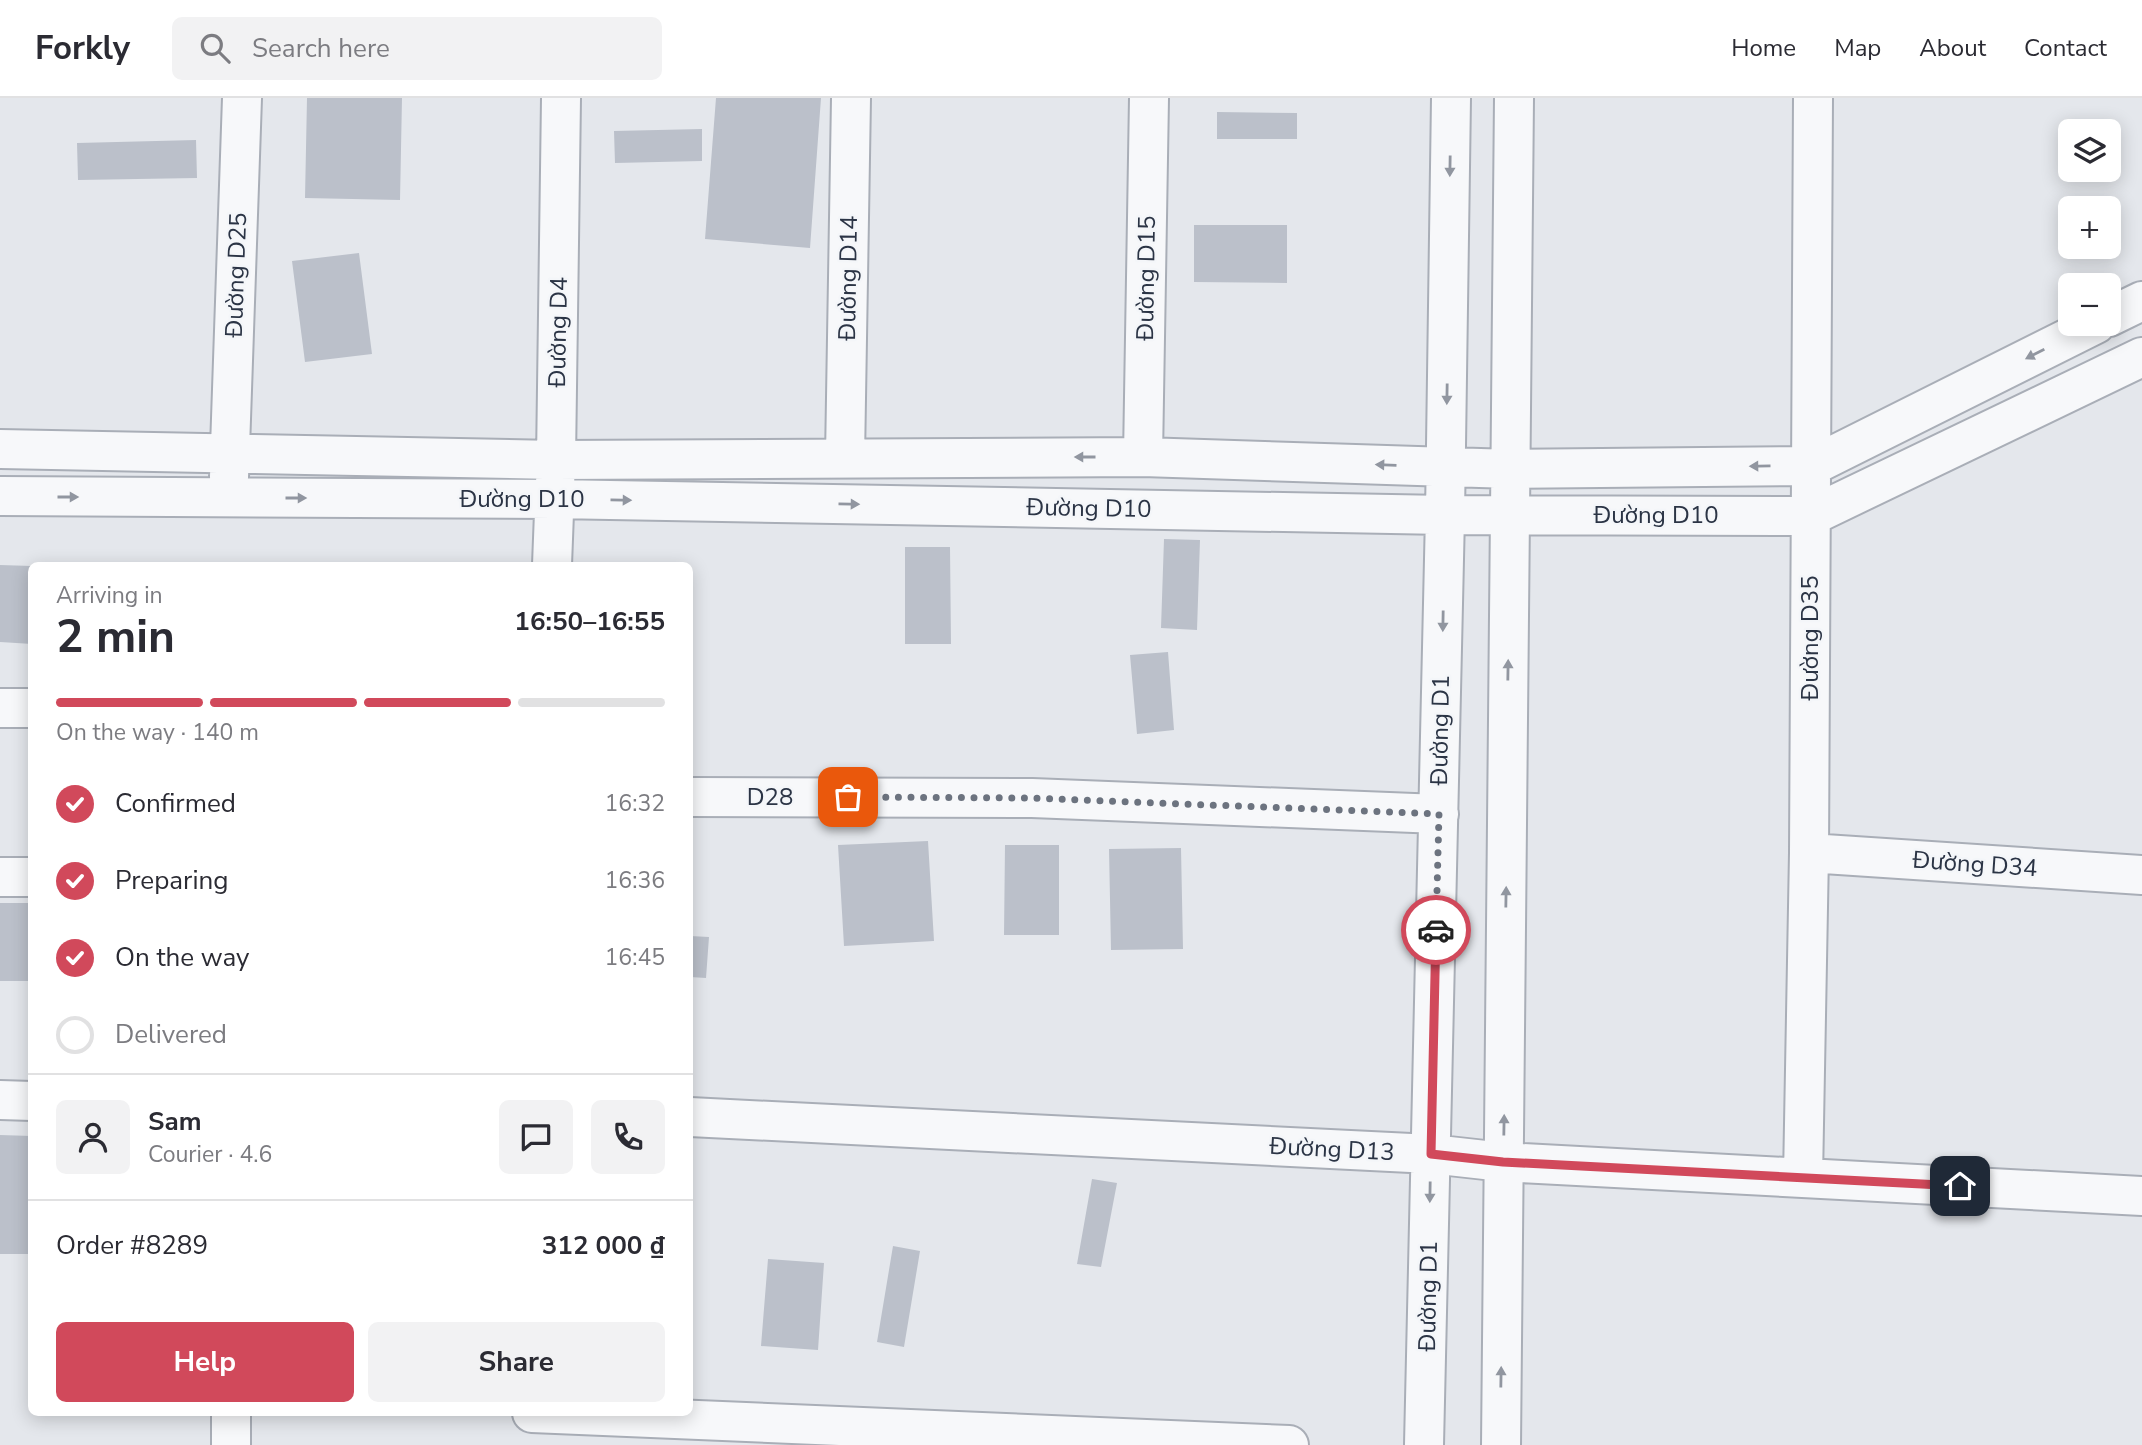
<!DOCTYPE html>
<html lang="en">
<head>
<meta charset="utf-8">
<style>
  body { margin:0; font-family:"Nunito Sans",sans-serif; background:#f2f2f3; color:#2b2b33; height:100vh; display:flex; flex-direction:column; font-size:26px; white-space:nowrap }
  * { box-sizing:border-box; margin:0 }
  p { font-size:23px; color:#7c7c81 }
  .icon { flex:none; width:38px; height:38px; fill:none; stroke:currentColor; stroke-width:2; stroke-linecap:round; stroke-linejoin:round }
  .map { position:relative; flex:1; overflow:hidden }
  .panel { position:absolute; left:28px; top:464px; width:665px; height:854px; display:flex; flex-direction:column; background:#fff; border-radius:10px; box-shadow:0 4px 18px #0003 }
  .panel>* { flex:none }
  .controls { position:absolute; left:2058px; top:21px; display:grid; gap:14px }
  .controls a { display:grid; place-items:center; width:63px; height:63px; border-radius:10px; background:#fff; box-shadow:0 4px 18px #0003; font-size:35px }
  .pin { position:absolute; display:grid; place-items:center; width:60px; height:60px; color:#fff; margin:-30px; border-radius:14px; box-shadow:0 4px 10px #0006 }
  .courier { position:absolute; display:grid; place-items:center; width:70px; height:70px; margin:-35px; border:5px solid #d1495b; border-radius:50%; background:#fff; color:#222; box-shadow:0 2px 9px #0007 }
  .overview em { font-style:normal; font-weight:700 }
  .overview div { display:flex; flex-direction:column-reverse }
  .overview { display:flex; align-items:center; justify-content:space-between; height:119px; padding:0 28px }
  h1 { font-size:46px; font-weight:700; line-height:52px }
  .bar { display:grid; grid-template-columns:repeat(4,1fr); gap:10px 7px; align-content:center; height:84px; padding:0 28px }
  .bar i { height:9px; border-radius:5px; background:#e1e1e2 }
  .bar .on { background:#d1495b }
  .bar p { grid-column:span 4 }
  .line { display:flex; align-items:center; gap:18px; padding:0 28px; border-top:2px solid #e1e1e2 }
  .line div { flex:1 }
  .round { display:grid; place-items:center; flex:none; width:74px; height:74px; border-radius:10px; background:#f2f2f3 }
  ol { padding:0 28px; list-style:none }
  li { display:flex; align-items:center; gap:21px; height:77px }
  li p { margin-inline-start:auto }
  li .icon { padding:7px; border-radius:50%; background:#d1495b; color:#fff; stroke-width:4 }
  li:last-child { color:#7c7c81 }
  li i { width:38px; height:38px; border:4px solid #e1e1e2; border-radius:50% }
  .cta { display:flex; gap:14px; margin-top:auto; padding:14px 28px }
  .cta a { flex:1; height:80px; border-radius:10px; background:#d1495b; color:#fff; font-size:28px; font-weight:700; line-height:80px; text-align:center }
  .cta a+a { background:#f2f2f3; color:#2b2b33 }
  header { display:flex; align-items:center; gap:42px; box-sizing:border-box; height:98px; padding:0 35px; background:#fff; border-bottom:2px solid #e1e1e2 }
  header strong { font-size:33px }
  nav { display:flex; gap:38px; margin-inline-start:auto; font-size:24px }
  .search { width:490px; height:63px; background:#f2f2f3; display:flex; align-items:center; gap:18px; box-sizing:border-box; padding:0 24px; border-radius:10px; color:#7c7c81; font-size:26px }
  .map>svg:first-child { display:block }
  .building { fill:#bbc0ca }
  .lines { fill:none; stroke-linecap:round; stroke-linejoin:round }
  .minor-casing { stroke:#a9aeb7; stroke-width:42 }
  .minor { stroke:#f7f8fa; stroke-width:38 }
  .oneway { fill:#9196a0 }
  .done { stroke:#6c737f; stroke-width:7; stroke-dasharray:0 12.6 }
  .route { stroke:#d1495b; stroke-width:9 }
  .labels { text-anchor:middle; stroke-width:5; stroke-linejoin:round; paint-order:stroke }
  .street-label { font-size:24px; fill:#2b3445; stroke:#f4f6f9 }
</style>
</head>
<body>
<header>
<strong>Forkly</strong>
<div class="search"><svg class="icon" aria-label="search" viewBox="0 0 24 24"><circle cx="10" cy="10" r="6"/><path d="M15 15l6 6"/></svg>Search here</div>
<nav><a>Home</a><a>Map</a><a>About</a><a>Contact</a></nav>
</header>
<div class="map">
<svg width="2142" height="1347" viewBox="0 0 2142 1347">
  <rect width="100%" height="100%" fill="#e4e7ec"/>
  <!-- building -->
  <path class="building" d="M307,0h95l-2,102 -95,-2z
    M716,0h105l-11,150 -105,-9z
    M1217,14l80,1v26h-80z
    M702,31v32l-87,2 -1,-32z
    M196,42l1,38 -119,2 -1,-37z
    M1194,127h93v58l-93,-1z
    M359,155l13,101 -67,8 -13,-101z
    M1164,441l36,1 -3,90 -36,-2z
    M905,449h45l1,97h-46z
    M0,467l32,1v78l-32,-2z
    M1168,554l6,78 -37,4 -7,-79z
    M928,743l6,100 -90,5 -6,-101z
    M1005,747h54v90h-55z
    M1181,750l2,101 -72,1 -2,-101z
    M0,805h32v78h-32z
    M690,838l19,1 -3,41 -16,-1z
    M0,1037l32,1v118h-32z
    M1092,1081l25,4 -16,84 -24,-3z
    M893,1148l27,5 -16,96 -27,-5z
    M768,1161l56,4 -6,87 -57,-4z"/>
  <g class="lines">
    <defs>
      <path id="minor" d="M2109,219l33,-16
        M0,351l556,11 587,-3 368,12 301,-3 284,-142
        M1143,359l6,-359
        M845,360l6,-360
        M229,379l13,-379
        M0,398l554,3 891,16 366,1 331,-159
        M552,467l4,-105 5,-362
        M0,610h32
        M690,699l342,1 407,16
        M1809,755l333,22
        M0,779h32
        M0,1002l32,1
        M690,1019l741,37 72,8 639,34
        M1803,1080l6,-325 4,-755
        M532,1315l757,32
        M231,1347v-33
        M1424,1347l21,-930 6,-417
        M1501,1347l13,-1347"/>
    </defs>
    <!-- minor casing -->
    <use href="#minor" class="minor-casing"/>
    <!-- minor -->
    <use href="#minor" class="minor"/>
  </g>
  <!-- one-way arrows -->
  <defs><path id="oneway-solid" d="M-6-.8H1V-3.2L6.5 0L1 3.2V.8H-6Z" transform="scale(1.75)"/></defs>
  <g class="oneway">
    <use href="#oneway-solid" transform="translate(1450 68) rotate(91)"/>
    <use href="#oneway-solid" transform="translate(2035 256) rotate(153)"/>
    <use href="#oneway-solid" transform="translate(1447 296) rotate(91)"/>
    <use href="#oneway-solid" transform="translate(1085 359) rotate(180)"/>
    <use href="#oneway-solid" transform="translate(1386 367) rotate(-178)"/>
    <use href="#oneway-solid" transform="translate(1760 368) rotate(179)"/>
    <use href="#oneway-solid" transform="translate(68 399)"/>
    <use href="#oneway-solid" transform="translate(296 400)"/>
    <use href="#oneway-solid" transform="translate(621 402) rotate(1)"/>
    <use href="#oneway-solid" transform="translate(849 406) rotate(1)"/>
    <use href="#oneway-solid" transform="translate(1443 523) rotate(91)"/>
    <use href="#oneway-solid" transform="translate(1508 572) rotate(-89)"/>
    <use href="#oneway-solid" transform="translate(1506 799) rotate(-89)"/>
    <use href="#oneway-solid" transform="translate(1504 1027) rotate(-89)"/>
    <use href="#oneway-solid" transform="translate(1430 1094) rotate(91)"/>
    <use href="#oneway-solid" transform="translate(1501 1279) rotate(-89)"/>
  </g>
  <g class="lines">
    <!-- done -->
    <path class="done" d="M848,699l184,1 407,16 -3,116"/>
    <!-- route -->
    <path class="route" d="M1436,832l-5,224 72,8 457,24"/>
  </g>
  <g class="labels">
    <!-- street labels -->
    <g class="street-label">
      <text transform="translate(236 177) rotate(-88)" y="8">Đường D25</text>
      <text transform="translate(848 180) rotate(-89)" y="8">Đường D14</text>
      <text transform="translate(1146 180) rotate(-89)" y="8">Đường D15</text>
      <text transform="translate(558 234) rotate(-89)" y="8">Đường D4</text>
      <text x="522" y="409">Đường D10</text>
      <text transform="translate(1089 410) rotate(1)" y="8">Đường D10</text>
      <text x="1656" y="425">Đường D10</text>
      <text transform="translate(1810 540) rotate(-90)" y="8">Đường D35</text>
      <text transform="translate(1440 632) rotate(-89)" y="8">Đường D1</text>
      <text x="770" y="707">D28</text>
      <text transform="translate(1975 766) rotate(4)" y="8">Đường D34</text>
      <text transform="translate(1332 1051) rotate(3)" y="8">Đường D13</text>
      <text transform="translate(1428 1198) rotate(-89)" y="8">Đường D1</text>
    </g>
  </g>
</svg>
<div class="controls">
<a><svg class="icon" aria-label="layers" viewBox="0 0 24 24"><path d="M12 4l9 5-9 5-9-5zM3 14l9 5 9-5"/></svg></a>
<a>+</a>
<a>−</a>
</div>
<div class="pin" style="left:848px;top:699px;background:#ea580c"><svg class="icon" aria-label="bag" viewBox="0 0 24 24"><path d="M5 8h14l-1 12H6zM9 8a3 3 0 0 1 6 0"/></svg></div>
<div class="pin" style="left:1960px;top:1088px;background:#1f2937"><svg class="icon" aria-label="home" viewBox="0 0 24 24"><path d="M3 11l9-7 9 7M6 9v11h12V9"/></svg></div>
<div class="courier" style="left:1436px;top:832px"><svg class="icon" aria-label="car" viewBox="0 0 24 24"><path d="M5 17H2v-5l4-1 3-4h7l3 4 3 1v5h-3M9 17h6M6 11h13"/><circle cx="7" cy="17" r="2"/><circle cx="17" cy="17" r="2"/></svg></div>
<section class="panel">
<div class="overview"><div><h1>2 min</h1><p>Arriving in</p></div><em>16:50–16:55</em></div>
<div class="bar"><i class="on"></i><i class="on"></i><i class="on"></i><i></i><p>On the way · 140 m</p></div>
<ol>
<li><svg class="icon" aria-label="check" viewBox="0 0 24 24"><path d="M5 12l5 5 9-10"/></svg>Confirmed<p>16:32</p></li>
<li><svg class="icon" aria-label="check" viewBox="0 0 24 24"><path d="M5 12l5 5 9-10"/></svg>Preparing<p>16:36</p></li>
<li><svg class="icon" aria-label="check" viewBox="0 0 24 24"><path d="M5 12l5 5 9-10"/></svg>On the way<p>16:45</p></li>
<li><i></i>Delivered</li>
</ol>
<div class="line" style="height:126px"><a class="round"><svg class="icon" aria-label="person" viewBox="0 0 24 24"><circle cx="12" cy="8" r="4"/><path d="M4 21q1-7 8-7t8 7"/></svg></a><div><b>Sam</b><p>Courier · 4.6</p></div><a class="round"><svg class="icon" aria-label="chat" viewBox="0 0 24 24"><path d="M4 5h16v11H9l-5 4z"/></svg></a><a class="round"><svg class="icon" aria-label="phone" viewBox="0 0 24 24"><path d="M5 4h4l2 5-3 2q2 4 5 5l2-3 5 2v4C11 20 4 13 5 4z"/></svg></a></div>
<div class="line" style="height:91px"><div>Order #8289</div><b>312 000 ₫</b></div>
<div class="cta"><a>Help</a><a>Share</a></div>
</section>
</div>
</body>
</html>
